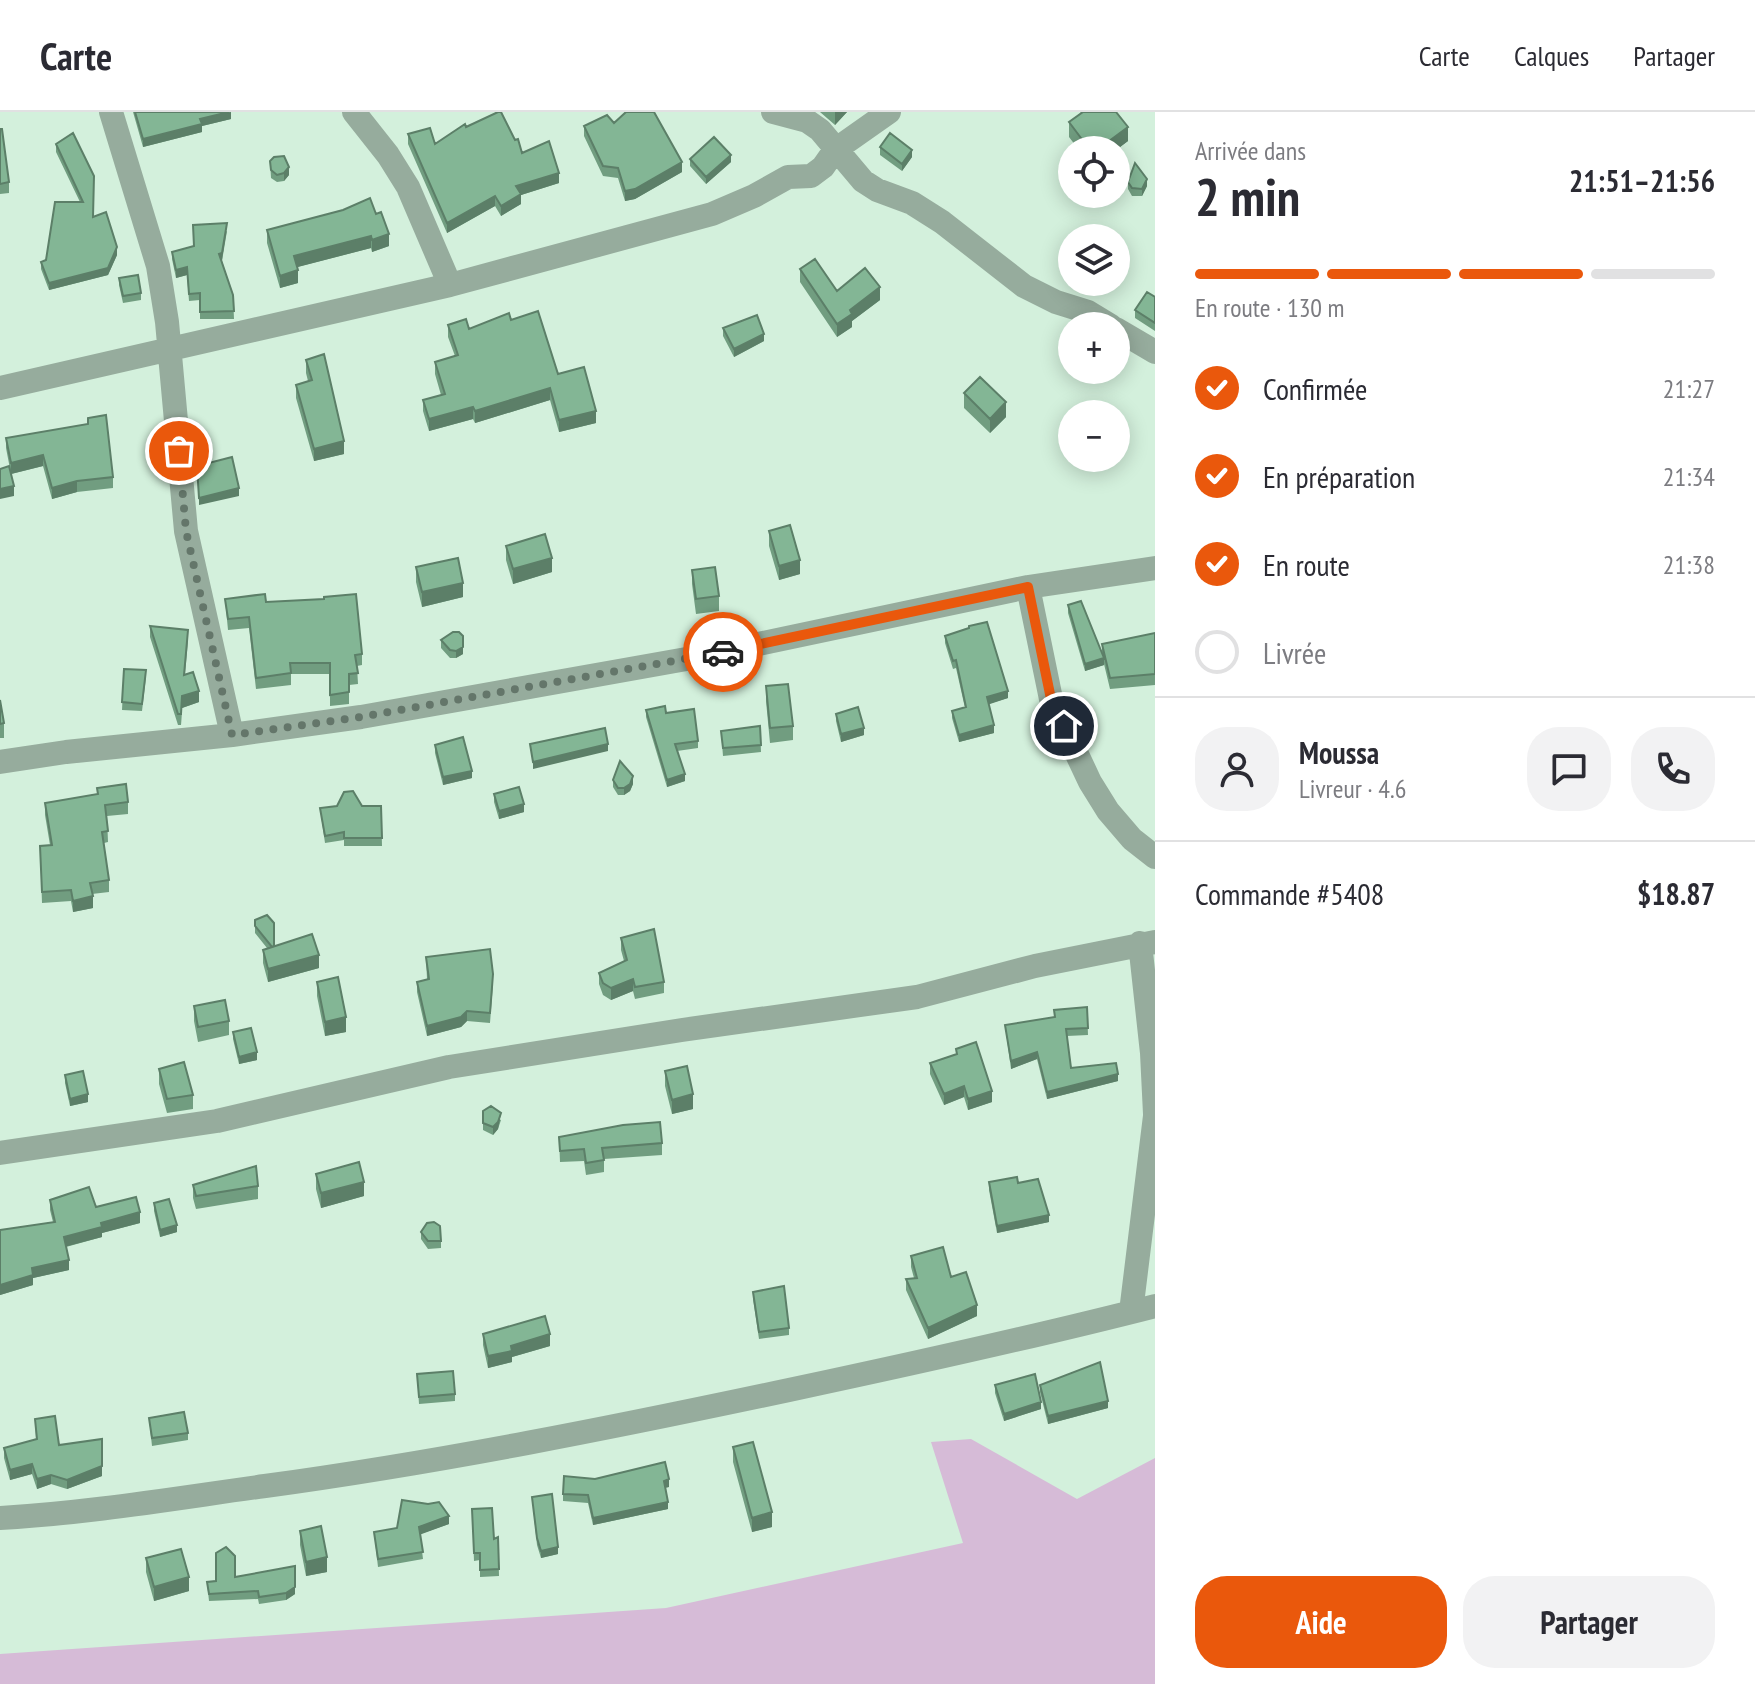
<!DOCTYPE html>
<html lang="fr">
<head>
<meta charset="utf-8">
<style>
  body { margin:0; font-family:"PT Sans Narrow",sans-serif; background:#f2f2f3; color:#2b2b33; height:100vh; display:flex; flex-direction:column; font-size:30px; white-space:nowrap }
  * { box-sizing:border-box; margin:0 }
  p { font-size:26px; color:#7c7c81 }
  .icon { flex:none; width:44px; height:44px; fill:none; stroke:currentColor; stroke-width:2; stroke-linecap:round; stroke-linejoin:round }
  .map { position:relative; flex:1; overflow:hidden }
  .drawer { display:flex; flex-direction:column; background:#fff; width:600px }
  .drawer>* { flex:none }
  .fabs { position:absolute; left:1058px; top:24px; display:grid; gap:16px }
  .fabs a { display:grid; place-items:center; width:72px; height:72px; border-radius:50%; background:#fff; box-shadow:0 4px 20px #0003; font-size:40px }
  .pin { position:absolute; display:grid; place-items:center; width:68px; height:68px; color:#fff; margin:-34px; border:4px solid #fff; border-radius:50%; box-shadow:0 2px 8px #0007 }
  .courier { position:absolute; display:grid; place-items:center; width:80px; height:80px; margin:-40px; border:6px solid #ea580c; border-radius:50%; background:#fff; color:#222; box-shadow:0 2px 10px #0007 }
  .headline em { font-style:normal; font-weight:700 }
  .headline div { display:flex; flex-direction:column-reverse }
  .headline { display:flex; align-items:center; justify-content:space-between; height:136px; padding:0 40px }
  h1 { font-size:52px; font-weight:700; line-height:60px }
  .bar { display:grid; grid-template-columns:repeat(4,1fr); gap:12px 8px; align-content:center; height:96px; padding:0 40px }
  .bar i { height:10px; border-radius:6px; background:#e1e1e2 }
  .bar .current { background:#ea580c }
  .bar p { grid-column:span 4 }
  .line { display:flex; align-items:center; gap:20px; padding:0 40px; border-top:2px solid #e1e1e2 }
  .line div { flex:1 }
  .round { display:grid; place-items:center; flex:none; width:84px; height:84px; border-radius:32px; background:#f2f2f3 }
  ol { padding:0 40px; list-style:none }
  li { display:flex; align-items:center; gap:24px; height:88px }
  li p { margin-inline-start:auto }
  li .icon { padding:8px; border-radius:50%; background:#ea580c; color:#fff; stroke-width:4 }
  li:last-child { color:#7c7c81 }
  li i { width:44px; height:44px; border:4px solid #e1e1e2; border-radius:50% }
  .action { display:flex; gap:16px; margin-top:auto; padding:16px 40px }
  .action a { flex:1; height:92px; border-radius:32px; background:#ea580c; color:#fff; font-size:32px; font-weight:700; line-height:92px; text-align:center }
  .action a+a { background:#f2f2f3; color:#2b2b33 }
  header { display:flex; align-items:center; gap:48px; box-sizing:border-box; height:112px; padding:0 40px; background:#fff; border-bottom:2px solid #e1e1e2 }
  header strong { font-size:38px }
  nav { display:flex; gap:44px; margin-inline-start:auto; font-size:28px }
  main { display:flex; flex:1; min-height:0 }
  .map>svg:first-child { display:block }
  .green { fill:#d6bbd7 }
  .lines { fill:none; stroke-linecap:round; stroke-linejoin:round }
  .minor { stroke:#96ac9d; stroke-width:24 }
  .wall { fill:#719d80 }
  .shaded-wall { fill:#5c7f68 }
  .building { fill:#83b695; stroke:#5c7f68; stroke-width:2 }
  .done { stroke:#64766a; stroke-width:8; stroke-dasharray:0 14.4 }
  .route { stroke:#ea580c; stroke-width:10 }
</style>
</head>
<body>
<header>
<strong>Carte</strong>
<nav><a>Carte</a><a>Calques</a><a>Partager</a></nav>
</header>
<main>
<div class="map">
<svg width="1155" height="1572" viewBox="0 0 1155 1572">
  <rect width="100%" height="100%" fill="#d3f0dc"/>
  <!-- green -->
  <path class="green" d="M971,1327l106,60 78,-41v226h-1155v-30l666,-46 297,-65 -32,-101z"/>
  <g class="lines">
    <!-- minor -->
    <path class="minor" d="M111,0l47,154 9,56 19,209 46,204
      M354,0l34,43 20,32 42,98
      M773,0l34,9 13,9 43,51 14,9 35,13 30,19 82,64 32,16 32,10 23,14
      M1116,217l39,23
      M0,276l450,-103 262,-71 42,-18 34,-19 23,-1 12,-9 12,-17 54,-38
      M1028,475l23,112 39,83 18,29 24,28 23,18
      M0,650l66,-10 166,-17 129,-18 331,-59 336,-71 127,-19
      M1140,831l12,110 3,61
      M0,1041l217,-32 232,-54 233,-37 235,-33 118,-31 120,-24
      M1131,1200l24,-196
      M0,1406c89,-5 177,-20 265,-32 176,-24 350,-59 524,-96 122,-26 245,-53 366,-84"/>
  </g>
  <!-- wall -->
  <path class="wall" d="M133,0h98v7l-29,7v6l-59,15z
    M820,0h27l-12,13z
    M1080,0h36l12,29 -12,9h-37l-10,-13v-15l12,-9z
    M614,11l68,49 -47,27 -10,2 -7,-23 -15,-2 -19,-40v-10z
    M466,15l56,26 37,30 -38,12v9l-20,12 -6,-10 -48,27 -39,-89v-10l27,10z
    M0,17l9,53v11l-9,1z
    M56,32l37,73 24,38 -9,20 -59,15 -8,-21v-7l5,-2 34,-58 -24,-50z
    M880,35l32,10 -10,14 -22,-16z
    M690,47l41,3 -25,22 -16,-18z
    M270,49l19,14 -5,6 -7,1 -6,-4z
    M1128,70l19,4 -5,10h-10l-4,-7z
    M343,98l46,36 -17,6 -1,-4 -74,19 1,16 -18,5 -13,-45v-13z
    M227,119l-5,30 11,34 1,24h-34v-19l-11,1 -2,-26 -11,3 -4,-19v-7l22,-5z
    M800,157l37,22 43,9 -28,21v6l-15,10 -37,-55z
    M119,166l22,15v7l-18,3 -4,-18z
    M1077,170h23l-15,11z
    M1155,185v34l-20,-13v-8z
    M511,208l47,54 38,49 -37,9 -9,-32 -75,23 -2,-4 -44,12 -6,-20v-11l18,-5 -6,-21v-12l20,-6 -7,-19v-12l21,4z
    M723,216l41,13 -30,16 -11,-21z
    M306,248l38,94 -30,7 -18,-63v-13l12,-4 -2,-8z
    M964,281l42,24 -16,16 -26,-25z
    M88,306l25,59v11l-36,4 -25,7 -9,-33 -32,8 -5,-26v-10l82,-14z
    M769,419l31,43 -21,6 -10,-34z
    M506,434l46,26 -39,12 -7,-24z
    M416,455l47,30 -41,10 -6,-25z
    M692,458l27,26v15l-23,3 -4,-30z
    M225,487l41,3 96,52v11l-5,1 1,18 -9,1v19l-19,2v-32h-39v11l-35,4 -7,-61 -21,2z
    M1068,493l34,48v-9l53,-11v52l-45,4 -6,-25v1l-19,6 -17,-58z
    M150,514l38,15 -3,33 14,28 -17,6 -1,17h-3l-28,-88z
    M463,524v18l-7,4h-6l-9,-10v-8z
    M945,524l63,62 -20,6 6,29 -35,9 -7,-24v-7l13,-3 -9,-40 -3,1 -8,-26z
    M124,557l22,8 -4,34 -20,-1z
    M766,574l27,40v14l-23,3 -4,-42z
    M0,588l4,23v15h-4z
    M646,598l20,3 32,28v7l-21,3 8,30 -18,6 -21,-70z
    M836,602l28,21 -23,7 -5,-21z
    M760,614l1,26 -38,4 -2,-25z
    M435,633l37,33 -29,7 -8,-32z
    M613,668l20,4 -3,7 -6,4h-6l-5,-8z
    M97,676l31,14v12l-21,2 1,26 -4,1 5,37v12l-17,2 1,14 -20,4 -2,-11 -29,2 -2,-57 10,-1 -5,-30v-12l52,-9z
    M494,682l30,18 -25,7 -5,-17z
    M381,694l1,40h-38v-6l-19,3 -5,-35z
    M255,808l19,26 45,22 -51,14 -5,-19v-13l4,-2 -12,-15z
    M621,826l43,44v11l-29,6 -2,-8 -22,9 -8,-5 -4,-11v-11l25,-12 -3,-11z
    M426,845l67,27 -3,39 -23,-2 -6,6 -34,9 -10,-44v-10l10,-3z
    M317,870l29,50 -21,4 -8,-40z
    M194,894l35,15v14l-31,7 -4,-21z
    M1087,895l1,28 -21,1 4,32 47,13 -71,18 -10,-40 -26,10 -6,-44 50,-8z
    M233,920l24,28 -18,4 -6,-25z
    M956,937l36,53 -24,8 -4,-13 -20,8 -14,-31v-11l26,-9z
    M159,957l34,26v14l-26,4 -8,-29z
    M665,959l28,38 -21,5 -7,-28z
    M65,963l23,27 -18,4 -5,-23z
    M483,999l18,9 -3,9 -5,6 -10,-5z
    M559,1025l103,6v12l-58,4v13l-18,3 -2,-14 -24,1z
    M316,1062l48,22 -43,12 -5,-19z
    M989,1070l29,1 31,39 -52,11 -8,-43z
    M193,1073l65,1v13l-62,10 -3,-11z
    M50,1088l46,7 44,16 -38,10v4l-36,10 3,23 -36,8v7l-33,10v-65l53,-8 -3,-12z
    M154,1091l23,29 -17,5 -6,-26z
    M421,1120l20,9v7l-13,1 -7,-10z
    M911,1144l66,60 -49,23 -22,-49v-11l8,-1 -3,-11z
    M753,1180l36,36v7l-30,4 -6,-40z
    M483,1222l67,12 -38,11v5l-24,6 -5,-23z
    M417,1262l38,20v7l-36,3z
    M995,1273l46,24 -37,12 -9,-28z
    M1040,1273l68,23 -60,16 -8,-32z
    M149,1306l39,15v7l-36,6z
    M35,1307l24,26 43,31 -35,13 -16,-5 -14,5 -5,-15 -22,6 -6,-22v-10l32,-8z
    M733,1335l39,80 -20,5 -19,-70z
    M669,1375l-4,1 3,21 -75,16 -5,-22 -25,-2v-7z
    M532,1385l26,57 -17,4 -4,-13z
    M428,1392l21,20 -29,10 3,25 -45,8 -4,-35 23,-4z
    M472,1397l22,30 4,-2 1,39 -19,1v-17l-6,1z
    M300,1419l27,41 -21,4 -6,-31z
    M146,1446l43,33 -35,10 -8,-29z
    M295,1454v28l-9,6 -27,4 -1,-5 -49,2 -2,-19z"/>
  <!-- shaded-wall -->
  <path class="shaded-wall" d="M231,0v7l-29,7v6l-59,15v-8l57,-20z
    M835,0h12l-12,13z
    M1128,15v14l-12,9h-19z
    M912,38v7l-10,14v-7z
    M731,43v7l-25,22v-7z
    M682,50v10l-47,27 -10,2v-10z
    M289,55v8l-5,6v-8z
    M559,61v10l-38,12v9l-20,12v-10l15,-20z
    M1147,67v7l-5,10v-7z
    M495,84v10l-48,27v-10z
    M227,111l-5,37 -3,1v-7z
    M389,122v12l-17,6v-12z
    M371,124v12l-77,20v-12z
    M117,135v8l-9,20 -59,15v-7z
    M187,155v8l-11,3v-8z
    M298,158v13l-18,5v-12z
    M1090,170h10l-15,11v-7z
    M880,175v13l-28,21v6l-15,10v-13l13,-14z
    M764,222v7l-30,16v-8z
    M550,276v12l-75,23v-12z
    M1006,290v15l-16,16v-14z
    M473,295v12l-44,12v-12z
    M596,299v12l-37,9v-12z
    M344,329v13l-30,7v-12z
    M43,343v11l-32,8v-11z
    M77,369v11l-25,7v-11z
    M14,374v10l-14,3v-10z
    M239,376v8l-40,9v-7z
    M552,446v14l-39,12v-15z
    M800,448v14l-21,6v-14z
    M463,471v14l-41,10v-15z
    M463,535v7l-7,4v-7z
    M1104,546v7l-19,6v-7z
    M199,579v11l-17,6 -1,17 1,-29z
    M1008,579v7l-21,7v-8z
    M994,613v8l-35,9v-7z
    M864,616v7l-23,7v-8z
    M608,632v7l-75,18v-7z
    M472,659v7l-29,7v-8z
    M685,662v7l-18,6v-7z
    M633,664v8l-3,7 -6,4v-7z
    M524,692v8l-25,7v-8z
    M93,784v12l-20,4v-11z
    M319,843v13l-51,14v-13z
    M633,867v12l-22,9v-12z
    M467,899v10l-6,6 -34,9v-10z
    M346,905v15l-21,4v-14z
    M257,940v8l-18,4v-7z
    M1037,940v7l-26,10v-8z
    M1118,962v7l-71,18v-7z
    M964,974v11l-20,8v-11z
    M992,979v11l-24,8v-11z
    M88,982v8l-18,4v-7z
    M693,982v15l-21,5v-14z
    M501,1001l-3,16 -5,6v-8z
    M364,1070v14l-43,12v-15z
    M140,1100v11l-38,10v4l-38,10v-10l37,-14z
    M1049,1103v7l-52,11v-7z
    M177,1113v7l-17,5v-7z
    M69,1148v10l-36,8v7l-33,10v-10l32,-17z
    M977,1193v11l-49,23v-11z
    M550,1222v12l-38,11v5l-24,6v-12l23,-10z
    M1108,1289v7l-60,16v-8z
    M1041,1290v7l-37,12v-7z
    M32,1352v10l-22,6v-10z
    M102,1354v10l-35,13v-9z
    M51,1363v9l-14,5v-10z
    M669,1367v8l-5,1v-7z
    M668,1390v7l-75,16v-7z
    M772,1400v15l-20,5v-14z
    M449,1404v8l-30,11v-8z
    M558,1435v7l-17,4v-7z
    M327,1445v15l-21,4v-14z
    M189,1465v14l-35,10v-14z
    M295,1475v7l-9,6v-7z"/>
  <!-- building -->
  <path class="building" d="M135,0h94l-29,7 2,5 -59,15z
    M498,0h3l14,28 3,-1 4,14 27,-12 10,32 -43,13 5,8 -20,12 -6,-10 -48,27 -39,-89 22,-6 5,16 30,-20 1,3z
    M626,0h28l28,50 -47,27 -10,2 -7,-23 -15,-2 -19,-40 23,-11 7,8z
    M1083,0h33l12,15 -31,23h-7l-21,-28z
    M0,17h2l7,53 -9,2z
    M73,21l21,43 -1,41 13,-5 11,35 -9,21 -59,15 -8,-21 5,-2 9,-58h28l-27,-58z
    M890,21l22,17 -10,14 -22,-17z
    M714,25l17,18 -25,22 -16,-18z
    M284,44l5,11 -5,6 -7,2 -6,-5 -1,-9 4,-4z
    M1135,51l12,16 -5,10 -10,-1 -4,-6z
    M370,86l6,16 5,-2 8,22 -17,6 -1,-4 -77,20 4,14 -18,6 -13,-46 76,-20z
    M227,111l-5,30 -3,1 14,41 1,16 -34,1v-19l-11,1 -2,-27 -11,3 -4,-18 22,-6 -1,-21z
    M815,147l22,32 28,-23 15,19 -30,23 2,4 -15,10 -37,-55z
    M138,163l3,18 -18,3 -4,-18z
    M1147,180l8,5v26l-20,-13z
    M538,199l20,63 26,-7 12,44 -37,9 -9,-32 -75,23 -2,-4 -44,12 -6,-19 22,-6 -10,-32 23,-7 -10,-30 18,-6 3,10 40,-16 2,7z
    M757,203l7,19 -30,15 -11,-21z
    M324,242l20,87 -30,8 -18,-64 16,-5 -6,-20z
    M980,265l26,25 -16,17 -26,-26z
    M106,303l7,62 -36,4 -25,7 -9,-33 -32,8 -5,-25 82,-14v-6z
    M232,345l7,31 -40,10 -2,-32z
    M9,354l5,20 -14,3v-20z
    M790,413l10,35 -21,6 -10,-35z
    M545,422l7,24 -39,11 -7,-23z
    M458,446l5,25 -41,9 -6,-25z
    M715,455l4,29 -23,3 -4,-29z
    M265,482l1,8 58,-3v-2l32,-3 6,60 -7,1 3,18 -9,1v18l-19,3v-32h-40l1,10 -35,5 -7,-61 -21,2 -3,-20z
    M1081,489l23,57 -19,6 -17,-59z
    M987,510l21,69 -21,6 7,28 -35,10 -7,-24 14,-4 -10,-47 -3,1 -8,-25 24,-8v-2z
    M150,514l38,4 -4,45 9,-3 6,19 -17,5 -1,18h-3z
    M453,520h6l4,4v11l-7,4 -6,-1 -9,-10z
    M1155,521v41l-45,4 -8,-34z
    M124,557l22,1 -4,34 -20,-2z
    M788,572l5,42 -23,2 -4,-42z
    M0,588l4,23 -4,1z
    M665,594l1,7 28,-4 4,32 -23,3 10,30 -18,6 -21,-70z
    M858,595l6,21 -23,6 -5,-20z
    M760,614l1,19 -38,3 -2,-17z
    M605,616l3,16 -75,18 -3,-18z
    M463,625l9,34 -29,6 -8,-32z
    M620,649l13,15 -3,8 -6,4h-6l-5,-8z
    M126,672l2,18 -23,3 3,26 -6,1 7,48 -19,3 3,13 -20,5 -2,-11 -29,2 -2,-46 12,-1 -7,-42 53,-9 -1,-6z
    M519,675l5,17 -25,7 -5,-17z
    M353,679l9,15h19l1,32h-38v-6l-19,4 -5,-28 17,-2 7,-14z
    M267,803l7,8v23l-2,1 -17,-21v-6z
    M654,817l10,53 -29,5 -2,-8 -22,9 -8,-5 -4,-10 28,-13 -6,-22z
    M312,822l7,21 -51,14 -5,-19z
    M490,837l3,25 -3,39 -23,-2 -6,6 -34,9 -10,-44 12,-3 -3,-22z
    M338,865l8,40 -21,5 -8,-40z
    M225,888l4,21 -31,6 -4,-21z
    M1087,895l1,21 -22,1 5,39 45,-5 2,11 -71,18 -10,-40 -26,9 -6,-36 50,-8 -1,-7z
    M251,916l6,24 -18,5 -6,-25z
    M976,930l16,49 -24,8 -4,-13 -20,8 -14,-31 27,-9 -1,-5z
    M184,950l9,33 -26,4 -8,-30z
    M687,954l6,28 -21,6 -7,-29z
    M83,959l5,23 -18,5 -5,-24z
    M491,994l10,7 -3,9 -5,5 -10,-4v-12z
    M660,1010l2,21 -60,5 2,12 -18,3 -2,-14 -24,2 -1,-14 64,-12z
    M359,1050l5,20 -43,11 -5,-19z
    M256,1054l2,20 -62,10 -3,-11z
    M1017,1065l1,6 20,-4 11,36 -52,11 -8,-44z
    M89,1075l7,20 40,-10 4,15 -39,11 1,4 -38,10 5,23 -37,8 1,7 -33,10v-55l55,-8 -5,-22z
    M169,1087l8,26 -17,5 -6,-27z
    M434,1110l6,4 1,15h-13l-7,-9 6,-9z
    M943,1135l8,30 15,-5 11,33 -49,23 -22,-49 11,-1 -6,-22z
    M784,1174l5,42 -30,4 -6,-40z
    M545,1204l5,18 -39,12 1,5 -24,5 -5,-22z
    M1100,1250l8,39 -60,15 -8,-31z
    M453,1259l2,23 -36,3 -2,-23z
    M1035,1262l6,28 -37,12 -9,-29z
    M184,1300l4,21 -36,5 -3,-20z
    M55,1304l4,29 43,-6v27l-35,14 -16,-5 -14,4 -5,-15 -22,6 -6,-22 33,-9 -2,-20z
    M753,1330l19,70 -20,6 -19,-71z
    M665,1350l4,17 -5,2 4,21 -75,16 -5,-23 -25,-1 1,-18 31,3z
    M552,1382l6,53 -17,4 -4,-13 -5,-41z
    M402,1388l26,4 11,-2 10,14 -30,11 4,25 -45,7 -4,-27 23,-4z
    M492,1396l2,31 4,-2 1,32 -19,1v-17h-6l-2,-44z
    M321,1414l6,31 -21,5 -6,-31z
    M226,1435l9,9v21l60,-11v21l-9,6 -27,4 -1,-6 -49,3 -2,-12 9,-1v-28z
    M181,1437l8,28 -35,10 -8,-29z"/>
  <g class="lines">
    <!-- done -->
    <path class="done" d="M179,339l7,80 46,204 129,-18 362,-65"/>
    <!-- route -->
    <path class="route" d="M723,540l305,-65 23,112 13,27"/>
  </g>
</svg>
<div class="fabs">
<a><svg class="icon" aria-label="locate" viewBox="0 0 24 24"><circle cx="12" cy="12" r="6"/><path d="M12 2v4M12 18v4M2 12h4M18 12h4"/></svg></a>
<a><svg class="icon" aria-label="layers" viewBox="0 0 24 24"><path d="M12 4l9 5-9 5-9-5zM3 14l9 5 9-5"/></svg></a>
<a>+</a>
<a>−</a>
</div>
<div class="pin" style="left:179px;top:339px;background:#ea580c"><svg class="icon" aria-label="bag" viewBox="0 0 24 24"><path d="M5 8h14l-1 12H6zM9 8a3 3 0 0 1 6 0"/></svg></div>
<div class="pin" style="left:1064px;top:614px;background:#1f2937"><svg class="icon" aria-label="home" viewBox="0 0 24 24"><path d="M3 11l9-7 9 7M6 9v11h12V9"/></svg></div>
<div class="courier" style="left:723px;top:540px"><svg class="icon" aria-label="car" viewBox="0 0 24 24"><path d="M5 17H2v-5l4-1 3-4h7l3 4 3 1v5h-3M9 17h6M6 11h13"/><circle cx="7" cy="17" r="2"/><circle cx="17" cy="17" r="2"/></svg></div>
</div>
<section class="drawer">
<div class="headline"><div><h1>2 min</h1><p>Arrivée dans</p></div><em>21:51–21:56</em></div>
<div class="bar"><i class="current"></i><i class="current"></i><i class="current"></i><i></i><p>En route · 130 m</p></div>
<ol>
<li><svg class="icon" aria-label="check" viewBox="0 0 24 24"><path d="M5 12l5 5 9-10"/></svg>Confirmée<p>21:27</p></li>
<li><svg class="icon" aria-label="check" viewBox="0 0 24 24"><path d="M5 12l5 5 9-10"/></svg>En préparation<p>21:34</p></li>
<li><svg class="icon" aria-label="check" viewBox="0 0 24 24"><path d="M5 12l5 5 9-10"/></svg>En route<p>21:38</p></li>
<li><i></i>Livrée</li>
</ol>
<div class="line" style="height:144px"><a class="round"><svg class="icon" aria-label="person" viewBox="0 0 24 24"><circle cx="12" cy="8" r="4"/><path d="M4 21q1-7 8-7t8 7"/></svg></a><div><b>Moussa</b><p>Livreur · 4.6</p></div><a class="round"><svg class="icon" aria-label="chat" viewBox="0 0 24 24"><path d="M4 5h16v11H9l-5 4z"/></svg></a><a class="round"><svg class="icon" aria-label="phone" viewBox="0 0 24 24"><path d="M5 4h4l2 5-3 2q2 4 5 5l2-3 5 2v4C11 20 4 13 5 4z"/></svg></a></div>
<div class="line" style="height:104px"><div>Commande #5408</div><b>$18.87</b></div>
<div class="action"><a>Aide</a><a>Partager</a></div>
</section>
</main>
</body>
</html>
